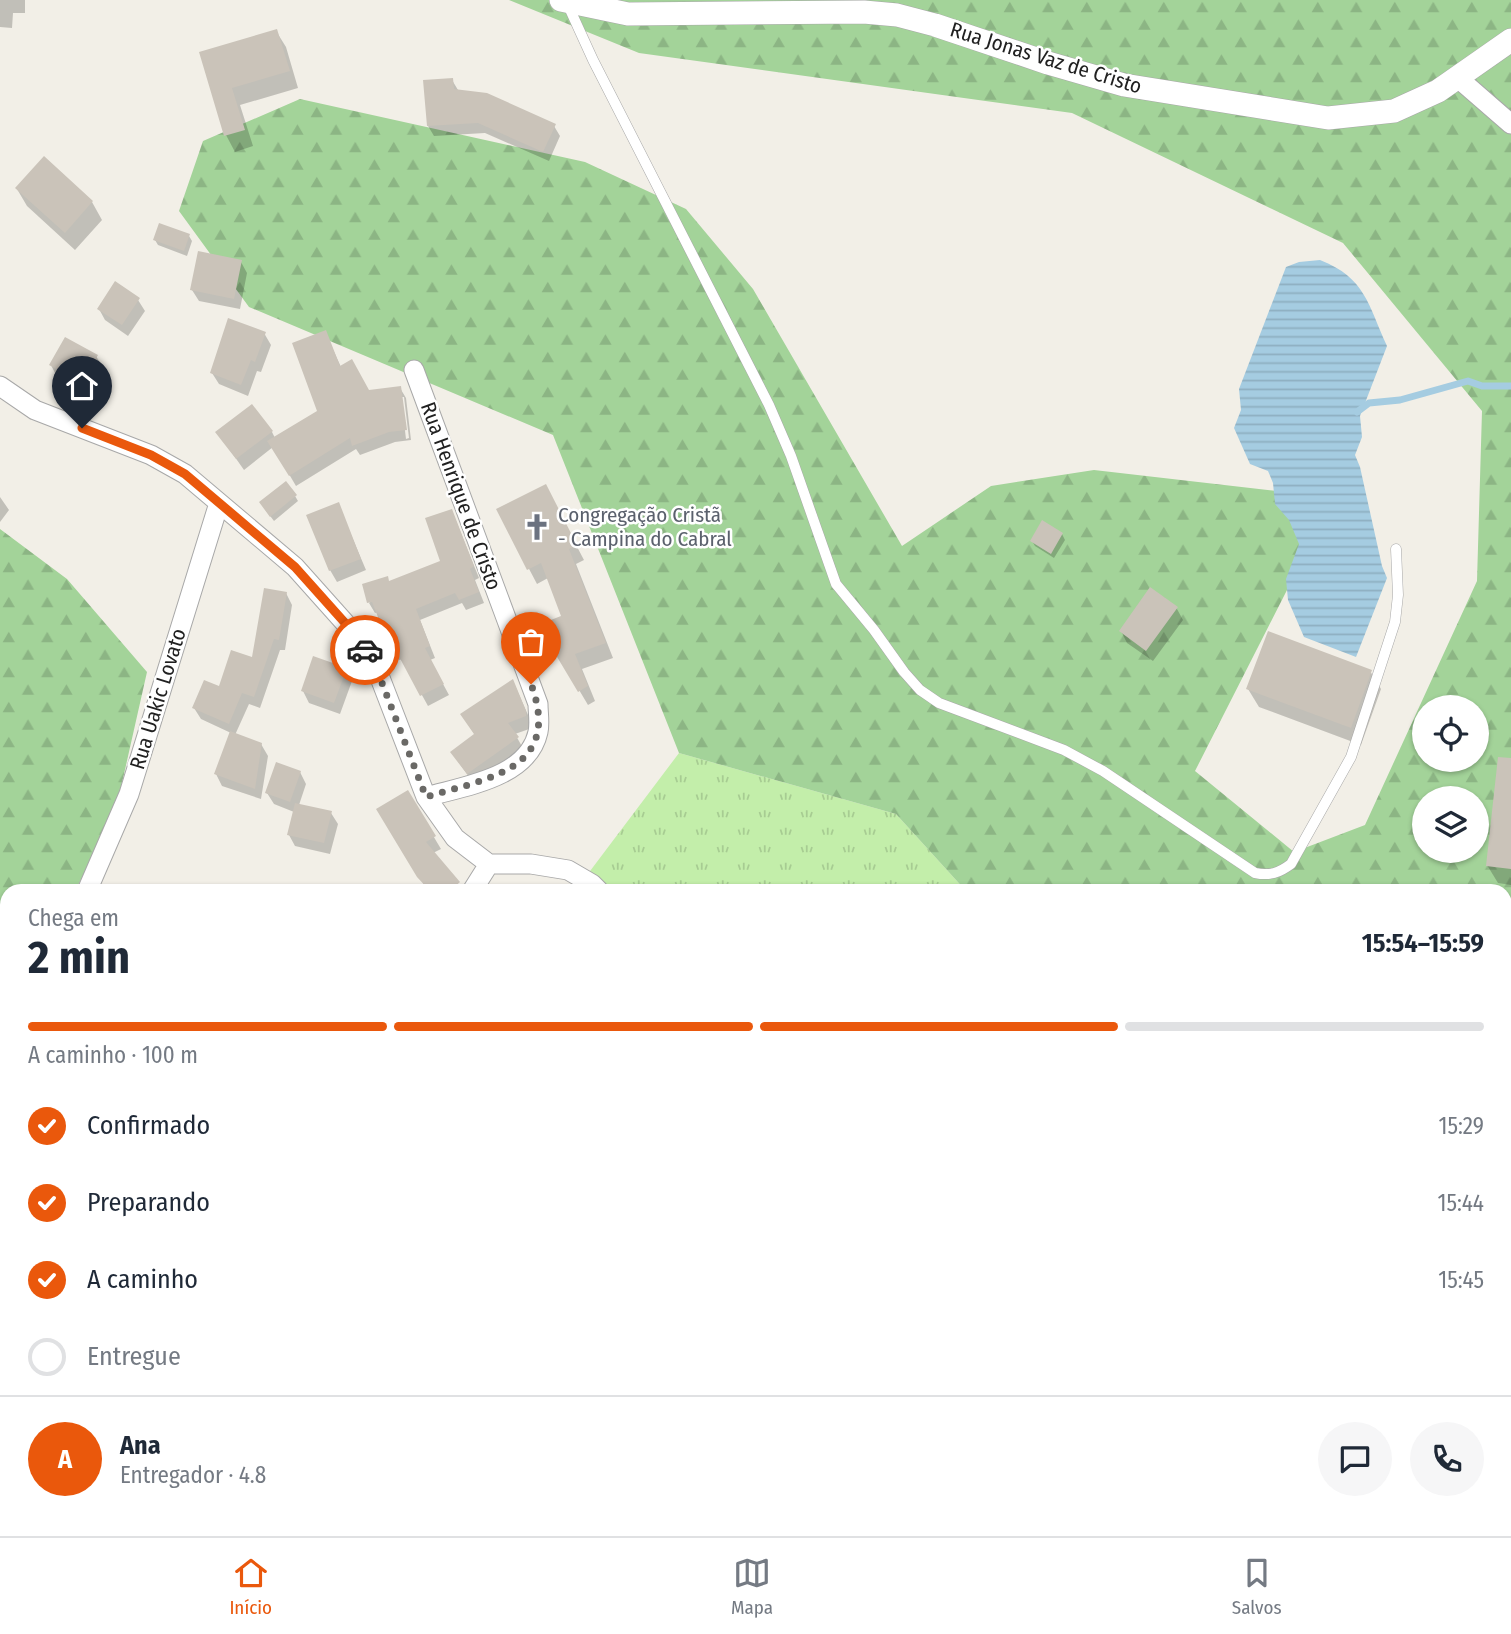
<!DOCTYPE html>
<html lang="pt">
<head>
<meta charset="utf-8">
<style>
  body { margin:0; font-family:"Fira Sans Condensed",sans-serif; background:#f6f6f7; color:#1f2937; height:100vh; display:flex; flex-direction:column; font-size:26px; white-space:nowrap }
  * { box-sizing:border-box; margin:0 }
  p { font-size:23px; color:#747a83 }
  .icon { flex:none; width:38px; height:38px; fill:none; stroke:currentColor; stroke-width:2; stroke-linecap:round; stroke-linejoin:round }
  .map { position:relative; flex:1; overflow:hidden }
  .side { position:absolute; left:0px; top:884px; width:1512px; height:653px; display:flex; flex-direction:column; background:#fff; border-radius:21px 21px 0 0; box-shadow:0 2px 5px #0004 }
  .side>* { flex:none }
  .tools { position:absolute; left:1412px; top:695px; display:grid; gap:14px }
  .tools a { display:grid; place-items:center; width:77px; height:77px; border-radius:50%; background:#fff; box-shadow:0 2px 5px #0004; font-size:35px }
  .pin { position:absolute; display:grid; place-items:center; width:60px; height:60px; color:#fff; margin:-72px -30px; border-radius:50% 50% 50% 0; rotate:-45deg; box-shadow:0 0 7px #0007 }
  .pin .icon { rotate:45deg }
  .courier { position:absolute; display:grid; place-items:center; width:70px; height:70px; margin:-35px; border:5px solid #ea580c; border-radius:50%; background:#fff; color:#222; box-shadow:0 2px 9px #0007 }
  .overview em { font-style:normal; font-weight:700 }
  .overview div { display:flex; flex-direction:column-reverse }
  .overview { display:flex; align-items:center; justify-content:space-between; height:119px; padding:0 28px }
  h1 { font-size:46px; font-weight:700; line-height:52px }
  .bar { display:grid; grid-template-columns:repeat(4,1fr); gap:10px 7px; align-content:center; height:84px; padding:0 28px }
  .bar i { height:9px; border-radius:5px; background:#e0e1e3 }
  .bar .on { background:#ea580c }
  .bar p { grid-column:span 4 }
  .line { display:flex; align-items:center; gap:18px; padding:0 28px; border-top:2px solid #e0e1e3 }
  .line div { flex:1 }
  .round { display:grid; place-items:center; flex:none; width:74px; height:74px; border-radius:37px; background:#f6f6f7 }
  ol { padding:0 28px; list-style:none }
  li { display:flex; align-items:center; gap:21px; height:77px }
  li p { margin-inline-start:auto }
  li .icon { padding:7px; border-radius:50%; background:#ea580c; color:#fff; stroke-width:4 }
  li:last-child { color:#747a83 }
  li i { width:38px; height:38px; border:4px solid #e0e1e3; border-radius:50% }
  .tabs { display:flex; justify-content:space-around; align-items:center; height:98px; border-top:2px solid #e0e1e3; background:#fff; font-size:19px; color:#747a83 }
  .tabs a { display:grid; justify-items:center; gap:4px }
  .tabs .on { color:#ea580c }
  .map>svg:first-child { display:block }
  .industrial { fill:#ebd8e5 }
  .grass { fill:url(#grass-tufts) }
  .forest { fill:url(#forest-firs); fill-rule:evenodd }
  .water { fill:url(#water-rules) }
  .shadow { fill:#0003; fill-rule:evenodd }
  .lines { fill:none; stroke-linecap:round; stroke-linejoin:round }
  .stream { stroke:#a5cce1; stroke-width:7 }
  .building { fill:#cac3b9 }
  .service-casing { stroke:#a8a8a8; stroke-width:11 }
  .minor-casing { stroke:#a8a8a8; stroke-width:21 }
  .tertiary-casing { stroke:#a8a8a8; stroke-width:24 }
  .service { stroke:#fff; stroke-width:10 }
  .minor { stroke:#fff; stroke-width:19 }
  .tertiary { stroke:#fff; stroke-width:23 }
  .done { stroke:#6a6966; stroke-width:7; stroke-dasharray:0 12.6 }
  .route { stroke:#ea580c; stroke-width:9 }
  .labels { text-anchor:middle; stroke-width:5; stroke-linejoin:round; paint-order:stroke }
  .street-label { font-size:21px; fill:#212121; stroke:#fff }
  .worship-label { font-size:21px; fill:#5b616d; stroke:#fff; text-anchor:start }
</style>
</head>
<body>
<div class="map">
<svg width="1511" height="1536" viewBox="0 0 1511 1536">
  <defs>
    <pattern id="grass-tufts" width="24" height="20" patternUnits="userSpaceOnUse" patternTransform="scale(1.75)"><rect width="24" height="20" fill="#c3eeaa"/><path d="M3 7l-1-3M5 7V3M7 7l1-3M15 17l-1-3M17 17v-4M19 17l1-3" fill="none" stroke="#a7cc92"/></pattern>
    <pattern id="forest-firs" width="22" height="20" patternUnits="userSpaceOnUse" patternTransform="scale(1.75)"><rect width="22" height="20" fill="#a3d399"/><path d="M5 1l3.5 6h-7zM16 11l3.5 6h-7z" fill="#8cb584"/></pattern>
    <pattern id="water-rules" width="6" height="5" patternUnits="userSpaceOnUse" patternTransform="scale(1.75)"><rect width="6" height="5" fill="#a5cce1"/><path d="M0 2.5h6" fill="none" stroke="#8eafc1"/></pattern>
  </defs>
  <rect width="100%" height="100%" fill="#f2efe7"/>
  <!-- industrial -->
  <path class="industrial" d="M0,1092l7,20v158l-7,16z"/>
  <!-- grass -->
  <path class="grass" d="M679,753l217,61 70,77h-391z
    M26,1530h1210l-15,6h-1194z"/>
  <!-- forest -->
  <path class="forest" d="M509,0h1002v1536h-290l15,-6h269v-639h-539l-70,-77 -217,-61 -126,-318 -304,-128 -70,-96 24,-70 97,-42 285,63 101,47 67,80 149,257 89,-60 103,-16 183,21 41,38 -123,242 99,81 71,-27 112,-244 5,-170 -139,-168 -271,-130 -433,-60zM1424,707h53v53h-53zM1424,798h53v52h-53z
    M0,529l67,50 80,93 -32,142 -40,77h-68v146l-7,18z
    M0,1341l7,5v184h19l1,6h-27z"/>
  <!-- water -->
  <path class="water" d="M1320,260c46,18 48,45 67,86l-27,70 2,21 -7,18 5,12 22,99 5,12 -31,79 -52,-20 -16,-37 -2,-21 13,-35 -10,-24 -14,-16 -2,-21 -5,-12 -18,-7 -16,-36 7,-18 -2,-21 47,-122 13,-5z"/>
  <!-- shadow -->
  <path class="shadow" d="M0,0h25v13h-12l-1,15 -12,-1z
    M276,31l10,16 12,41 -58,17 13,41 -18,6 -9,-17 -25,-82z
    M452,80l6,10 96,36 6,10 -11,25 -64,-28 -51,3 -6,-10z
    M44,159l48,43 10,18 -27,30 -48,-44 -10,-17z
    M189,236l3,5 -5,15 -29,-11 -3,-5z
    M241,262l6,11 -7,36 -41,-8 -7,-11z
    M138,300l7,11 -17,25 -23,-16 -6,-11z
    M325,332l16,35 27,24 32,-3 6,10 5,42 -16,2 -35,13 -4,-6 -60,37 -23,-39 -29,23 -26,-37 54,-1 3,6 44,-27zM401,397h3l5,41 -3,1z
    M264,333l7,12 -10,27 -4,-1 -9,25 -29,-12 -7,-11z
    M96,356l7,12 -14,26 -32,-17 -6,-12z
    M295,496l3,5 -24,20 -10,-13z
    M0,497l9,13 -9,12z
    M553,501l31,59 -8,4 37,94 -31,11 13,32 -7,4 -47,-79 23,-10 -16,-38 -11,6 -39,-74z
    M338,504l28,66 -29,12 -7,-12z
    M452,511l27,67 -4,2 9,23 -18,7 -4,-7 -42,17 15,38 -5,2 19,35 -21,11 -26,-47 -3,1 -6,-11 -15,-37 -3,1 -6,-10 21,-20 52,-21z
    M1062,534l3,6 -11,18 -19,-12 -3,-5z
    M1150,590l27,19 6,11 -30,41 -26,-18 -6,-12z
    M286,593l6,12 -7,45h-5l-20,58 -11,-4 -14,31 26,9 7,12 -7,43 -39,-13 -6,-12 15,-41 -30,-14 -7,-11 60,-48z
    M345,670l7,11 -12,33 -31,-11 -6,-12z
    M1370,671l11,18 -20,56 -102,-38 -11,-18z
    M513,681l19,43v4l-17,6 9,16 -50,34 -22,-31 23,-18 -13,-20z
    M300,772l6,12 -7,21 32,8 7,11 -8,30 -35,-8 -6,-11 5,-23 -20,-8 -7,-11z
    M407,792l34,57 -8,4 30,38h-35l-50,-82z
    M1511,794v91l-13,-2 -11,-18z
    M1505,929h6v46l-6,-1z
    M4,948l3,1v21l-4,-1 -3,-5z
    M1505,978h6v9h-6z
    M102,1530h38v6h-38z"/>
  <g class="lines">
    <!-- stream -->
    <path class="stream" d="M1357,412l12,-9 31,-3 68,-19 14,5h29"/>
  </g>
  <!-- building -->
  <path class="building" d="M277,29l13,42 -58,17 13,42 -21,6 -25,-84z
    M453,78l1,11 33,4 69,31 -13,28 -65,-29 -51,3 -4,-46z
    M44,156l49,45 -28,32 -50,-45z
    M159,223l31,11 -6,17 -31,-11z
    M198,251l44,9 -8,39 -44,-9z
    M115,281l25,17 -18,27 -25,-16z
    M228,318l38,14 -11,30 -4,-2 -10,25 -31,-12z
    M326,330l14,36 12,-7 17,31 32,-4 6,44 -18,2 -37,14 -2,-8 -61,38 -22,-35 50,-30 -25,-68z
    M65,337l33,18 -16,28 -33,-18z
    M252,404l21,27 -37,28 -21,-27z
    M286,481l11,14 -27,22 -11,-15z
    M546,484l31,61 -8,4 37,94 -31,11 13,32 -10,6 -40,-67 23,-9 -20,-53 -14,7 -31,-61z
    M339,502l22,57 -32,12 -23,-56z
    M452,509l22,57 -4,3 9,23 -20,8 -4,-7 -39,16 14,37 -5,2 19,36 -24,12 -25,-47 -4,1 -19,-48 -5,1 -5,-19 26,-8 1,5 51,-20 -15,-43z
    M1042,520l21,13 -12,21 -21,-13z
    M1150,587l28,20 -32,44 -27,-20z
    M264,588l23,4 -8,48 -5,-1 -20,58 -12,-4 -13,31 -37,-16 12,-28 15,6 12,-36 21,7z
    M1268,631l104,39 -21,58 -105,-39z
    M313,656l34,12 -13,35 -33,-12z
    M513,679l13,32v5l-18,7 11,14 -52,37 -17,-22 24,-18 -14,-20z
    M230,731l32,12 -7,46 -41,-15z
    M1498,757l13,1v111l-25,-3z
    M276,762l25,9 -11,31 -25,-9z
    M408,790l28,46 -10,6 34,40 -10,9h-20l-13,-14 -41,-68z
    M295,803l37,8 -8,32 -37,-8z"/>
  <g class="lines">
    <defs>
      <path id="service" d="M567,3l26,57 176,345 22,51 45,128 38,46 30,42 16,18 19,13 125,47 39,21 152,102c15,3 24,0 36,-9l60,-107 44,-135 3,-27 -2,-46"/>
      <path id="minor" d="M1458,78l53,46
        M414,370l124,334c0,9 2,19 0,28 -10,46 -74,54 -112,65
        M0,386l35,24 116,45 34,19 110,93 59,66 23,37 49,127 29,41 34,26h42l37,6 24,14 7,7
        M87,891l42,-97 90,-291
        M472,891l17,-27
        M0,1033l7,-15
        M0,1448l7,-25
        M776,1530v6
        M592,1536l8,-6"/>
      <path id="tertiary" d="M561,0l67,14 236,-2 33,3 38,10 113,38 76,22 204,33 66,-7 44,-20 73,-51"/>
    </defs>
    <!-- service casing -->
    <use href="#service" class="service-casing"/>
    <!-- minor casing -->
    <use href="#minor" class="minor-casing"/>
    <!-- tertiary casing -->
    <use href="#tertiary" class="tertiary-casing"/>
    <!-- service -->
    <use href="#service" class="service"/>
    <!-- minor -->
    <use href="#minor" class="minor"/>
    <!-- tertiary -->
    <use href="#tertiary" class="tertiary"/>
  </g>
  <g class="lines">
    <!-- done -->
    <path class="done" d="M365,650l12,20 49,127c62,-19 137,-27 105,-113"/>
    <!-- route -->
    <path class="route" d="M82,428l69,27 34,19 110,93 59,66 11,17"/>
  </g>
  <!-- icons -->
  <defs>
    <symbol id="church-bare" viewBox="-9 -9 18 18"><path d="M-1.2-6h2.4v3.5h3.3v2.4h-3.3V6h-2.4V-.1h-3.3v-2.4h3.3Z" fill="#6b7280" stroke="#fff" stroke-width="2.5" paint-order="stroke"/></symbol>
  </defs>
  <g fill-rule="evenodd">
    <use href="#church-bare" x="518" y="508" width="38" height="38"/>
  </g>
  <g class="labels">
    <!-- street labels -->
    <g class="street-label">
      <text transform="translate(1046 58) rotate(17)" y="7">Rua Jonas Vaz de Cristo</text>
      <text transform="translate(461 496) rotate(70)" y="7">Rua Henrique de Cristo</text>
      <text transform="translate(158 699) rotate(-73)" y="7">Rua Uakic Lovato</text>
    </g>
    <!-- worship labels -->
    <g class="worship-label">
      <text x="558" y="522">Congregação Cristã<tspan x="558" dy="24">- Campina do Cabral</tspan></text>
    </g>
  </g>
</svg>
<div class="tools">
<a><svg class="icon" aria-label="locate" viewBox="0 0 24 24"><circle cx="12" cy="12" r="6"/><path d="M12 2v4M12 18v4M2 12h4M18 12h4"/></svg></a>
<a><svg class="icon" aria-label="layers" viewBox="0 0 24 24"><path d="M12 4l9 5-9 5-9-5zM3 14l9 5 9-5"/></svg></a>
</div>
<div class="pin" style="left:531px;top:684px;background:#ea580c"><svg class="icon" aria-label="bag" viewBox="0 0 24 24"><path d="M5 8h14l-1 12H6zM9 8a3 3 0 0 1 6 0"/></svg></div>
<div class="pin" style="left:82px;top:428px;background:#1f2937"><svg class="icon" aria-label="home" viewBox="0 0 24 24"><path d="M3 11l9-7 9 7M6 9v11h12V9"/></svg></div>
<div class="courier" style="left:365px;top:650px"><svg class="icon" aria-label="car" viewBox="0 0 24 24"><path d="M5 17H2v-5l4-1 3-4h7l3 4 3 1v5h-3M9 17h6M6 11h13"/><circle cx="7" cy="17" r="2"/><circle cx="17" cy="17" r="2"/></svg></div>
<section class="side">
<div class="overview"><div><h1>2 min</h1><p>Chega em</p></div><em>15:54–15:59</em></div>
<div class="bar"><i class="on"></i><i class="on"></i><i class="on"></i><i></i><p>A caminho · 100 m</p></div>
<ol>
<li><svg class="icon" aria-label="check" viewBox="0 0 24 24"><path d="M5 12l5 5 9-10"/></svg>Confirmado<p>15:29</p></li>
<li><svg class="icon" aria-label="check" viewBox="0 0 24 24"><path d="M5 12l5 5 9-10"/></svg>Preparando<p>15:44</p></li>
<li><svg class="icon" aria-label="check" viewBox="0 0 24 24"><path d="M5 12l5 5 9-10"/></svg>A caminho<p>15:45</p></li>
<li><i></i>Entregue</li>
</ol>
<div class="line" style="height:126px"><b class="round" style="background:#ea580c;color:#fff">A</b><div><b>Ana</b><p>Entregador · 4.8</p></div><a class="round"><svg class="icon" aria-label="chat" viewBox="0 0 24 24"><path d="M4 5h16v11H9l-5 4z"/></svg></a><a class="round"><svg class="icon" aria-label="phone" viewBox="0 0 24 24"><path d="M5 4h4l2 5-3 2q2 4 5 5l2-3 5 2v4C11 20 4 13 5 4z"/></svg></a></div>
</section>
</div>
<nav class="tabs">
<a class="on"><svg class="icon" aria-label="home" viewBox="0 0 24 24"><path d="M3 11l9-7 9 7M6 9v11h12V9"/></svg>Início</a>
<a><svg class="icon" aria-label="map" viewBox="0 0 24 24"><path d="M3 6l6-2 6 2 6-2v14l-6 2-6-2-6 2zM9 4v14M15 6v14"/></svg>Mapa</a>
<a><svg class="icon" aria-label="saved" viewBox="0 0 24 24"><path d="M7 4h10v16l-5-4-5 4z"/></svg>Salvos</a>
</nav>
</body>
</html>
